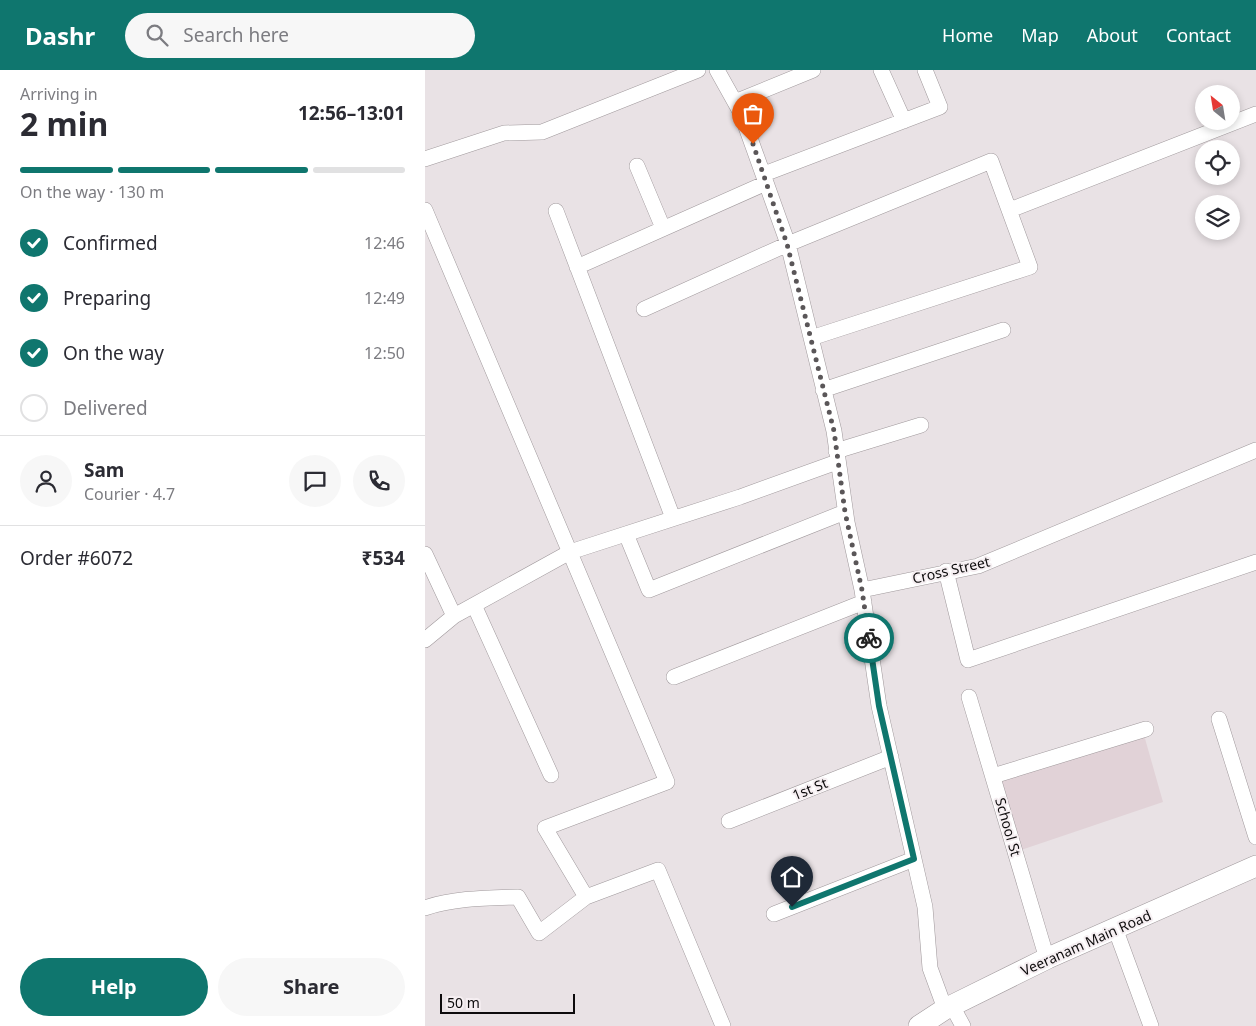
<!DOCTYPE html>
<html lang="en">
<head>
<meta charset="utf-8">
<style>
  body { margin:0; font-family:"Noto Sans",sans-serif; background:#f7f7f7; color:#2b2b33; height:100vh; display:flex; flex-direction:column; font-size:19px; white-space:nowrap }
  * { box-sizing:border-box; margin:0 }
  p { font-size:16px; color:#7c7c81 }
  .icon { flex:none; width:28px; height:28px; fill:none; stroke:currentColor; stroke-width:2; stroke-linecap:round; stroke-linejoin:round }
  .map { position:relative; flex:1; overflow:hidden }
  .panel { display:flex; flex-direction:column; background:#fff; width:425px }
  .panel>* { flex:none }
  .needle { width:32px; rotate:330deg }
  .tools { position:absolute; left:770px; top:15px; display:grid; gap:10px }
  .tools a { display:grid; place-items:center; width:45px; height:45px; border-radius:50%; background:#fff; box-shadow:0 2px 8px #0003; font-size:25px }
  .scale { position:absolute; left:15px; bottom:12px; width:135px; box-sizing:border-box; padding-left:5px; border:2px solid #0d0b0c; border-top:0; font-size:14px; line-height:18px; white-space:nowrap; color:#0d0b0c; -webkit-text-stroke:4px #f6eff2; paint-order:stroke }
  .pin { position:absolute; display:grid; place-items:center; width:42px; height:42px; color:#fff; margin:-51px -21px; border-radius:50% 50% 50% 0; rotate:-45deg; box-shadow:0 0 5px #0007 }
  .pin .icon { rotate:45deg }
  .courier { position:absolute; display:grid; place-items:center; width:50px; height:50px; margin:-25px; border:4px solid #0f766e; border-radius:50%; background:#fff; color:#222; box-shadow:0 1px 6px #0007 }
  .summary em { font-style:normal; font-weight:700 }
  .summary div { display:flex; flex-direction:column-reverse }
  .summary { display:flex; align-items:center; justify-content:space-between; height:85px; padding:0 20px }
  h1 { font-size:32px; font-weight:700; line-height:38px }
  .bar { display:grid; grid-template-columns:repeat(4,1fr); gap:8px 5px; align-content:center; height:60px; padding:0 20px }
  .bar i { height:6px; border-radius:4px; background:#e1e1e2 }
  .bar .current { background:#0f766e }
  .bar p { grid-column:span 4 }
  .line { display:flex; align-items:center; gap:12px; padding:0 20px; border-top:1px solid #e1e1e2 }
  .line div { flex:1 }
  .round { display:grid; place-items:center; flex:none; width:52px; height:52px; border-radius:26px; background:#f7f7f7 }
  ol { padding:0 20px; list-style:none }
  li { display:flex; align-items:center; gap:15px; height:55px }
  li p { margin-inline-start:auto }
  li .icon { padding:5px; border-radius:50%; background:#0f766e; color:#fff; stroke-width:4 }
  li:last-child { color:#7c7c81 }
  li i { width:28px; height:28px; border:2px solid #e1e1e2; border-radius:50% }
  .primary-button { display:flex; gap:10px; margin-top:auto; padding:10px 20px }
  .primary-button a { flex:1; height:58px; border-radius:30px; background:#0f766e; color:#fff; font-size:20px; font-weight:700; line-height:58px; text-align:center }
  .primary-button a+a { background:#f7f7f7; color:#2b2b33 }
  header { display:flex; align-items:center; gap:30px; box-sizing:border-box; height:70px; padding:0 25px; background:#0f766e; color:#fff }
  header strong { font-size:24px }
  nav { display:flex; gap:28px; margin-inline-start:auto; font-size:18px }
  .search { width:350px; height:45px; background:#f7f7f7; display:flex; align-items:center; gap:12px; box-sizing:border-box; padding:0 18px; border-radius:28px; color:#7c7c81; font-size:19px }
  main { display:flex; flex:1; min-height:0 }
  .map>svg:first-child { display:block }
  .built { fill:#e1d2d7 }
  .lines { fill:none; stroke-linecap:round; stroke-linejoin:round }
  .street-casing { stroke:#a0999c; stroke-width:16 }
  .secondary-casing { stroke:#a0999c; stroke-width:22 }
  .street { stroke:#fff; stroke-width:15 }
  .secondary { stroke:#fff; stroke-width:21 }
  .done { stroke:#5a5658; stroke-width:5; stroke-dasharray:0 9 }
  .route { stroke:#0f766e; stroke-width:6 }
  .labels { text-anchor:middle; stroke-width:4; stroke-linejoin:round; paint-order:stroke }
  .street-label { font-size:14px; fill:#0d0b0c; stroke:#f6eff2 }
</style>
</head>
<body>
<header>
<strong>Dashr</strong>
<div class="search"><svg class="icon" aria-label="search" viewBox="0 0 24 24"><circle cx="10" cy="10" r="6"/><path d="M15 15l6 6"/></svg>Search here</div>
<nav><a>Home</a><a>Map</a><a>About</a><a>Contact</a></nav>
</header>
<main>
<section class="panel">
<div class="summary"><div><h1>2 min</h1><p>Arriving in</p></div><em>12:56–13:01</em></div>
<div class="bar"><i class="current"></i><i class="current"></i><i class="current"></i><i></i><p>On the way · 130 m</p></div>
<ol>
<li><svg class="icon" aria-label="check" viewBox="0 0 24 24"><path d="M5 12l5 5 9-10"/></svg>Confirmed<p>12:46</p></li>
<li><svg class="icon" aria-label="check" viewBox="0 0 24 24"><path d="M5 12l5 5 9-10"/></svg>Preparing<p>12:49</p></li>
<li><svg class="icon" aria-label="check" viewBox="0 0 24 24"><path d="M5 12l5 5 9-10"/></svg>On the way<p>12:50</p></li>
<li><i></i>Delivered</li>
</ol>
<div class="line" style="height:90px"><a class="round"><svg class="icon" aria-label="person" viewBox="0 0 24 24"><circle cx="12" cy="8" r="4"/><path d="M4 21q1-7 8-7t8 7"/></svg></a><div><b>Sam</b><p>Courier · 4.7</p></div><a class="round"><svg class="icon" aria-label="chat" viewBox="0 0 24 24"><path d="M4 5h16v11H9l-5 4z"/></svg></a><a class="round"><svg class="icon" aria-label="phone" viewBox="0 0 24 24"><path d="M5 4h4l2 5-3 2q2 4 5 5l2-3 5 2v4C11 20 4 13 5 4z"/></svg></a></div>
<div class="line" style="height:65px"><div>Order #6072</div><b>₹534</b></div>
<div class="primary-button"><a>Help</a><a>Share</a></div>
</section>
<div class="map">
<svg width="831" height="956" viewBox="0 0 831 956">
  <rect width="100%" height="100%" fill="#e9e2e5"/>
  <!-- built -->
  <path class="built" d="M719,665l19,67 -142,48 -22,-70z"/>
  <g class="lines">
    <defs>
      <path id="street" d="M292,0l24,43 47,131 46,187 13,91 15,68 17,116 46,201 5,61 15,41
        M456,0l23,51
        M310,32l78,-32
        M0,89l79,-26 38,-1 156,-62
        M212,96l26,62
        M339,104l176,-67 -15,-37
        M0,140l242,572 -122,46 41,69
        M585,140l246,-96
        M131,141l117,307
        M152,197l189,-84
        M219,239l144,-65 203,-83 39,106 -219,71
        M398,320l180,-60
        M411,381l85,-26
        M201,464l23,56 196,-78
        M0,484l29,62
        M521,501l22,89 288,-98
        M437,520l116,-24 278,-116
        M49,535l77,170
        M0,570l29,-24 116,-64 170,-55 97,-35
        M249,607l190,-75
        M544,627l78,262
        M794,649l37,118
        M568,706l153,-47
        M304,751l162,-64
        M0,838c28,-10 63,-10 93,-11l21,36 47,-36 72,-27 65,156
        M349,844l140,-55
        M690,858l36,98
        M527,936l11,20"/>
      <path id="secondary" d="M494,956l26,-17 103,-51 208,-92"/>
    </defs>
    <!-- street casing -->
    <use href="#street" class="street-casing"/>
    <!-- secondary casing -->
    <use href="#secondary" class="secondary-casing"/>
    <!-- street -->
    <use href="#street" class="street"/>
    <!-- secondary -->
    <use href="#secondary" class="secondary"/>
  </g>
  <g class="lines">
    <!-- done -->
    <path class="done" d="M328,74l34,100 47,187 11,81 17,78 7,48"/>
    <!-- route -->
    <path class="route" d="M367,837l122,-48 -35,-153 -10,-68"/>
  </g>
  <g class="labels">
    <!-- street labels -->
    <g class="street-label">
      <text transform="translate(526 500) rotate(-13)" y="5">Cross Street</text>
      <text transform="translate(385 719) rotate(-22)" y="5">1st St</text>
      <text transform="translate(583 757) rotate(74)" y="5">School St</text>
      <text transform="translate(661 873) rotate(-24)" y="5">Veeranam Main Road</text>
    </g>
  </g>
</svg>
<div class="tools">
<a><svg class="needle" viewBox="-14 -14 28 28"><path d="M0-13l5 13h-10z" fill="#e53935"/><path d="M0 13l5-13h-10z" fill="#7c7c81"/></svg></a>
<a><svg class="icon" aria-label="locate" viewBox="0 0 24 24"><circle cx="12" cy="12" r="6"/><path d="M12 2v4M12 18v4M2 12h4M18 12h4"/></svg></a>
<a><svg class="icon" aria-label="layers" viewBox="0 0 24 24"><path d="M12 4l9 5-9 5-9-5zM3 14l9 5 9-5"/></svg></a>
</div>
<div class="scale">50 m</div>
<div class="pin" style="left:328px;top:74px;background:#ea580c"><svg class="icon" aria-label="bag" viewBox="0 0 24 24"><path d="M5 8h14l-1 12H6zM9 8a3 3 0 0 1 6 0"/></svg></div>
<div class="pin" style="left:367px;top:837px;background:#1f2937"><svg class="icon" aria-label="home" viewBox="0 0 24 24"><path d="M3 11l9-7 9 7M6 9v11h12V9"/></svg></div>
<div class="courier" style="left:444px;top:568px"><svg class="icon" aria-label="bike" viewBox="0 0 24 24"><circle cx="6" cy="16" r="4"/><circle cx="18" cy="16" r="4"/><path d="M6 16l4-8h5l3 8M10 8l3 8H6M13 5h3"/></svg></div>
</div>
</main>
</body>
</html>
